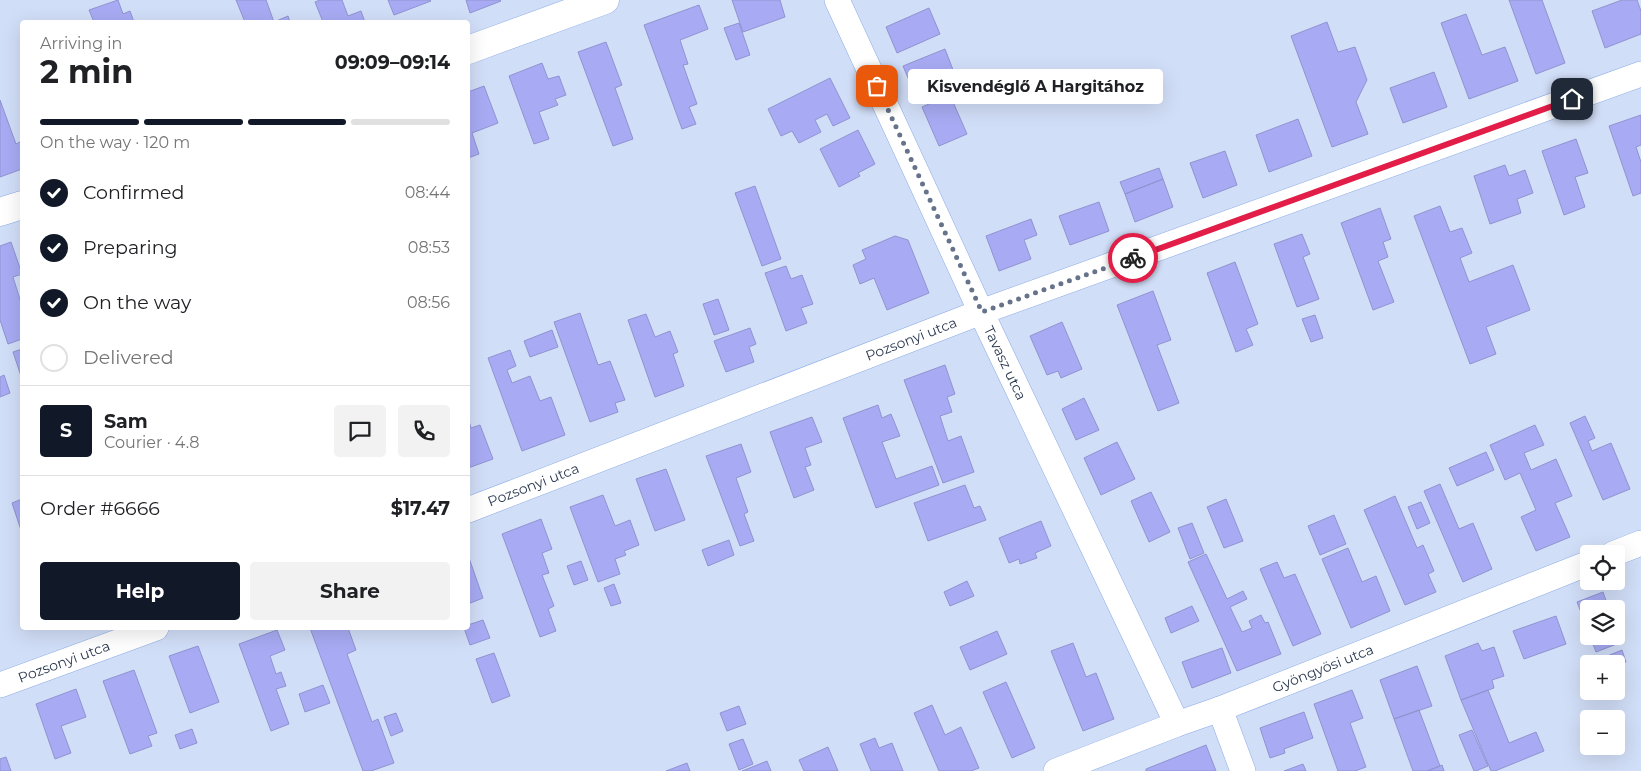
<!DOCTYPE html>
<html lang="en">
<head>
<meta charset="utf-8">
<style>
  body { margin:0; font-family:Montserrat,sans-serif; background:#f2f2f2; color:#202124; height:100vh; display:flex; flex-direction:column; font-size:19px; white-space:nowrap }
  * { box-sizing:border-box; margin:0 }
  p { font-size:16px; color:#757577 }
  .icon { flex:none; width:28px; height:28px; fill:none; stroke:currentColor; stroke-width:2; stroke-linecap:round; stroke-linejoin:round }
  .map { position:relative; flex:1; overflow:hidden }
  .sheet { position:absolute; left:20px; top:20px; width:450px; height:610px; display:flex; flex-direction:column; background:#fff; border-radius:5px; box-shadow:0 5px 20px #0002 }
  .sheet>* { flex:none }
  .controls { position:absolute; left:1580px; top:545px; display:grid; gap:10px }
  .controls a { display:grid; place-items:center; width:45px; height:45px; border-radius:5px; background:#fff; box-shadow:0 5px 20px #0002; font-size:25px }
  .pin { position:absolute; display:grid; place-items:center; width:42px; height:42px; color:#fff; margin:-21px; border-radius:10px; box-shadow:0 2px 8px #0006 }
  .courier { position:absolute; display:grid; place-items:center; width:50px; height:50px; margin:-25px; border:4px solid #e11d48; border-radius:50%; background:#fff; color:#222; box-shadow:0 1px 6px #0007 }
  .bubble { position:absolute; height:35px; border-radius:5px; background:#fff; box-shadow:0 5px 20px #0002; font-size:16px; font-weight:700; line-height:35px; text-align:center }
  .headline em { font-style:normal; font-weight:700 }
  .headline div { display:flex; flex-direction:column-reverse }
  .headline { display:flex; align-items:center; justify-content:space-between; height:85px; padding:0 20px }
  h1 { font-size:32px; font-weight:700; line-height:38px }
  .bar { display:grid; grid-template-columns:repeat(4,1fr); gap:8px 5px; align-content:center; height:60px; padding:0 20px }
  .bar i { height:6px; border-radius:4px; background:#e0e0e0 }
  .bar .active { background:#111827 }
  .bar p { grid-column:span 4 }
  .line { display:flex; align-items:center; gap:12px; padding:0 20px; border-top:1px solid #e0e0e0 }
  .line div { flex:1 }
  .round { display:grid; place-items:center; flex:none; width:52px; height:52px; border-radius:5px; background:#f2f2f2 }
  ol { padding:0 20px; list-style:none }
  li { display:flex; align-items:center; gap:15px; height:55px }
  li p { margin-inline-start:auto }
  li .icon { padding:5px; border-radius:50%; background:#111827; color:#fff; stroke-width:4 }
  li:last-child { color:#757577 }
  li i { width:28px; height:28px; border:2px solid #e0e0e0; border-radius:50% }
  .button { display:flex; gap:10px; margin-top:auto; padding:10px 20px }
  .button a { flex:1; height:58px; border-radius:5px; background:#111827; color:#fff; font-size:20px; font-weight:700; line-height:58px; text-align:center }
  .button a+a { background:#f2f2f2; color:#202124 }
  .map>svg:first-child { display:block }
  .building { fill:#a8abf3; stroke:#9093d1 }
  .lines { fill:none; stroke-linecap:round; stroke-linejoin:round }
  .minor-casing { stroke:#8cace6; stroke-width:26 }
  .tertiary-casing { stroke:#8cace6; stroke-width:29 }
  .minor { stroke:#fff; stroke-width:25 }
  .tertiary { stroke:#fff; stroke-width:28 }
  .done { stroke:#66738b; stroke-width:5; stroke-dasharray:0 9 }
  .route { stroke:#e11d48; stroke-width:6 }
  .labels { text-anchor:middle; stroke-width:4; stroke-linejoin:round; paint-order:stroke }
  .street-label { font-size:14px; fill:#2c3a51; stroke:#e4ebf8 }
</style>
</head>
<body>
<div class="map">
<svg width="1641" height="771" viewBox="0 0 1641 771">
  <rect width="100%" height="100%" fill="#d1def7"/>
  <!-- building -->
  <path class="building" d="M118,0l5,14 7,-3 4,11h-40l-5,-12z
    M236,0h30l8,22 14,-6 2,6h-45z
    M320,0h22l6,16 13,-5 4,11h-42l-8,-20z
    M388,0h42l1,1 -37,14z
    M466,0h34l1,1 -31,12z
    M732,0h48l5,17 -42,15z
    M1509,0h33l23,63 -29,11z
    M1622,0h15l4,11v23l-36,14 -13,-37z
    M699,5l9,24 -28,11 8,24 -5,1 14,39 -8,3 7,17 -14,5 -38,-104z
    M929,8l11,26 -43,19 -11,-26z
    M1466,14l16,41 23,-8 13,34 -49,18 -28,-76z
    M1327,22l11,30 17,-5 12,33 -11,22 12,32 -36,13 -41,-111z
    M739,23l11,32 -14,5 -12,-32z
    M606,42l16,43 -7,3 18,51 -20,7 -35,-94z
    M945,49l10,26 -41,17 -11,-26z
    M542,63l6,16 11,-3 7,19 -11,4 3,6 -19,7 10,27 -15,5 -25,-68z
    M1434,72l13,35 -44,16 -13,-35z
    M830,78l20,40 -17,8 -6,-12 -12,6 6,12 -22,11 -7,-12 -11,5 -13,-27z
    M484,86l14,37 -26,10 7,21 -11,4v-66z
    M950,95l17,39 -28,12 -17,-39z
    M0,100l16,44 6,-3v28l-22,8z
    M1641,115v30l-5,2 5,15v31l-8,3 -24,-70z
    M1298,119l14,37 -43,16 -13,-37z
    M858,130l17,34 -17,9 2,3 -21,11 -19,-38z
    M1576,139l12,34 -13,4 10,30 -21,8 -22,-64z
    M1225,151l12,34 -34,13 -13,-35z
    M1505,165l4,11 16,-6 8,23 -16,6 4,14 -31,11 -16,-48z
    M1159,168l4,11 -38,15 -5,-12z
    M1163,179l10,28 -38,15 -10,-28z
    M755,186l26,73 -19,7 -27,-73z
    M1099,202l10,29 -39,14 -11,-29z
    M1440,206l10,26 12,-4 10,25 -12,5 9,24 44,-17 17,45 -44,17 10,27 -26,10 -56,-148z
    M1380,208l11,31 -8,3 5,15 -10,4 16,41 -21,8 -32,-87z
    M1031,219l6,16 -13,5 7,19 -32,12 -13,-35z
    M1302,234l8,20 -7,3 16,42 -22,8 -23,-63z
    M895,236l13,4 21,53 -42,17 -13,-32 -14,6 -7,-19 13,-6 -4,-9z
    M11,242l11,32 -9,3 9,29v33l-14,5 -8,-24v-74z
    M1235,262l23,62 -12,5 7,16 -17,7 -29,-79z
    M786,266l5,13 11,-4 11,29 -12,4 6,15 -21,8 -21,-58z
    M1153,291l18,49 -14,5 22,58 -21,8 -41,-106z
    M718,299l11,31 -15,5 -11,-31z
    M580,313l18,52 12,-4 15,39 -10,3 3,9 -28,10 -36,-100z
    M646,314l9,23 15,-6 8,21 -5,2 11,32 -29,11 -27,-77z
    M1315,315l8,23 -12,4 -9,-23z
    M1062,322l20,47 -21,9 -3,-7 -11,4 -17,-39z
    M750,328l6,16 -7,3 5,15 -28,10 -12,-31z
    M552,330l6,17 -28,10 -6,-16z
    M22,349v30l-9,-27z
    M510,350l6,16 -9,4 5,13 18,-7 10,25 11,-4 14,38 -43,16 -34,-93z
    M945,365l10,29 -8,3 5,15 -12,4 8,25 13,-5 13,36 -31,11 -39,-103z
    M4,375l6,18 -10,4v-20z
    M1084,398l15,32 -23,10 -14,-31z
    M878,405l4,13 9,-4 9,22 -18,6 14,37 36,-13 7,19 -63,23 -33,-90z
    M1585,416l10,22 -7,3 4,10 19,-8 19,46 -27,11 -33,-77z
    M812,417l10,25 -17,6 6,17 -6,2 9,23 -20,8 -24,-66z
    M468,418l3,10 9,-3 13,34 -25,9z
    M1535,425l9,20 -20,8 7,17 25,-11 16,37 -17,7 15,34 -34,14 -15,-34 15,-7 -16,-37 -15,7 -15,-35z
    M1117,442l18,37 -34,16 -17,-37z
    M741,444l10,28 -15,6 12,34 -4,2 10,27 -14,5 -34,-90z
    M1486,452l8,18 -37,16 -8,-18z
    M666,469l19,51 -30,11 -19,-52z
    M1440,484l19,45 14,-6 19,46 -29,13 -39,-91z
    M965,485l9,23 6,-2 6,14 -58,21 -14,-38z
    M1151,492l19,40 -21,10 -18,-41z
    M603,495l12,31 15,-6 9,25 -15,6 2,4 -11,4 5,15 -22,8 -28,-75z
    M1395,496l22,52 6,-3 11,26 -6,3 8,18 -31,13 -41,-95z
    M22,499v34l-10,-30z
    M1226,499l17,42 -19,7 -17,-41z
    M1421,502l9,21 -13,6 -9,-22z
    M1334,515l12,29 -26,11 -12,-29z
    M541,519l11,30 -10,4 7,20 -7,2 12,31 -6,3 8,22 -16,6 -38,-103z
    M1041,521l10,25 -16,7 2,5 -17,6 -1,-5 -10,4 -10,-25z
    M1192,523l12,30 -14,6 -12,-31z
    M729,540l5,15 -26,11 -6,-16z
    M1348,548l14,34 14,-6 14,35 -39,17 -29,-69z
    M1206,554l21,45 16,-8 4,8 -17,8 12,25 10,-4 -3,-7 12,-6 4,8 3,-1 13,32 -44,17 -49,-109z
    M468,555l15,43 -15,6z
    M581,561l7,19 -14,5 -7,-19z
    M1277,562l7,16 11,-4 26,60 -28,12 -33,-77z
    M967,581l7,15 -24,10 -6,-14z
    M614,584l7,19 -10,3 -7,-18z
    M1603,592l6,17h-20v24l-12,-31z
    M1192,606l7,15 -28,12 -6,-15z
    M1556,616l10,28 -42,15 -11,-28z
    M483,620l7,18 -20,7 -6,-17h4v-3z
    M1616,627l6,15 -26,10 -6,-16h26z
    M310,628h38l8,22 -9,4 25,68 6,-3 16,44 -23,8h-8z
    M277,630l8,20 -15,6 6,18 5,-2 5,14 -10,3 13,35 -18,7 -32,-87z
    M997,631l10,23 -37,16 -10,-23z
    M1073,643l13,34 10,-4 18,46 -31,12 -32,-80z
    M1478,643l4,8 12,-4 10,29 -12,4 2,8 -33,12 -16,-44z
    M198,646l21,56 -29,11 -21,-57z
    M1222,648l9,25 -39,15 -10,-26z
    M1622,650l4,12 -10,4v-2h-14l-2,-5z
    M494,653l16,43 -18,7 -16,-44z
    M1417,666l15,40 -38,13 -14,-39z
    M134,670l23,63 -9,3 4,10 -22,8 -27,-73z
    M1006,682l29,66 -23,10 -29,-66z
    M323,685l7,18 -25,9 -6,-18z
    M76,689l10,28 -25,9 10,27 -16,6 -19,-55z
    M1352,690l11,28 -13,5 16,44 -11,4h-17l-24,-67z
    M1488,690l21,53 27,-11 8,19 -49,20h-4l-30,-71z
    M932,705l13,30 16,-8 18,41 -8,3h-32l-25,-58z
    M739,706l7,18 -19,7 -7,-18z
    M1419,710l21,56 -13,5h-14l-19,-52z
    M1304,712l9,26 -29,11 1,4 -15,5 -10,-30z
    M396,713l7,18 -12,5 -7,-19z
    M192,729l5,14 -17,6 -5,-14z
    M1472,730l16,36 -12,5h-2l-15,-36z
    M875,738l4,10 13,-5 11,28h-32l-11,-27z
    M743,739l10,25 -14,6 -10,-26z
    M1206,745l10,26h-70v-2z
    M828,747l10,24h-34l-5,-11z
    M6,757l5,14h-11v-12z
    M767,761l4,10h-29z
    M687,763l3,8h-24z
    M1303,764l3,7h-22z
    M1442,765l2,6h-17l13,-5z"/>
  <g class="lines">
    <defs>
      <g id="minor">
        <path id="s1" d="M837,0l144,312 196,412"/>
        <path id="s2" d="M468,510l513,-198 660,-238"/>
        <path d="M1613,554l28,-11"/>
        <path id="s3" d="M0,685l156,-57"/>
        <path d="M1220,709l23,62"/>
        <path id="s4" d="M1056,771l121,-47 43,-15 369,-146"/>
      </g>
      <path id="tertiary" d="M468,50l137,-50
        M0,212l22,-7"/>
    </defs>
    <!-- minor casing -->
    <use href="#minor" class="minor-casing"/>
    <!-- tertiary casing -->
    <use href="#tertiary" class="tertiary-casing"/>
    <!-- minor -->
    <use href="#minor" class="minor"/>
    <!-- tertiary -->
    <use href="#tertiary" class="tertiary"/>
  </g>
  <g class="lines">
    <!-- done -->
    <path class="done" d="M877,86l105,226 151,-54"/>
    <!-- route -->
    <path class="route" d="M1133,258l439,-159"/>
  </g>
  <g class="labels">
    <!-- street labels -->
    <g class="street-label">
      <text dy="5" stroke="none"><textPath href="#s2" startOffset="475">Pozsonyi utca</textPath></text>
      <text dy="5" stroke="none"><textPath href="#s1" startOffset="400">Tavasz utca</textPath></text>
      <text dy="5" stroke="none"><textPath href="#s2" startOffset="70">Pozsonyi utca</textPath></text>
      <text dy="5" stroke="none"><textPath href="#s3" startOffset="68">Pozsonyi utca</textPath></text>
      <text dy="5" stroke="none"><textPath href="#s4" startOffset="286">Gyöngyösi utca</textPath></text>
    </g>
  </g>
</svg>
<div class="controls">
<a><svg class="icon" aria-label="locate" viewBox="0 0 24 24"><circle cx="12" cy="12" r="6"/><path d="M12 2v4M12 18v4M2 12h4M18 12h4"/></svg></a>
<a><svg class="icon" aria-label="layers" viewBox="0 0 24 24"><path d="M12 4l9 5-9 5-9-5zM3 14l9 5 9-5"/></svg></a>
<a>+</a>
<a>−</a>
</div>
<div class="pin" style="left:877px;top:86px;background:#ea580c"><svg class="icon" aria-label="bag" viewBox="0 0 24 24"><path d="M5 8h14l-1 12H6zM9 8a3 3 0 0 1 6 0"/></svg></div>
<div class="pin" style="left:1572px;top:99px;background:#1f2937"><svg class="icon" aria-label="home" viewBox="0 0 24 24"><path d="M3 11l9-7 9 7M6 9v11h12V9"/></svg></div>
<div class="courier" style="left:1133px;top:258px"><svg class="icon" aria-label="bike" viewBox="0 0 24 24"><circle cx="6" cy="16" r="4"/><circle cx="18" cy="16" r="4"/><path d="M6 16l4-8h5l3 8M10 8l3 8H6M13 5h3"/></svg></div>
<div class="bubble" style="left:908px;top:69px;width:255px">Kisvendéglő A Hargitához</div>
<section class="sheet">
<div class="headline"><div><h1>2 min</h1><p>Arriving in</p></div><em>09:09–09:14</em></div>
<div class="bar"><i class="active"></i><i class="active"></i><i class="active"></i><i></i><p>On the way · 120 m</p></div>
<ol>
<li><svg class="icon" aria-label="check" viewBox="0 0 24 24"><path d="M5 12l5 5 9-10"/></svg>Confirmed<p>08:44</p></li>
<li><svg class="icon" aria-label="check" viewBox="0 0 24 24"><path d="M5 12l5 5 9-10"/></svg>Preparing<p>08:53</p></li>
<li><svg class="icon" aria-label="check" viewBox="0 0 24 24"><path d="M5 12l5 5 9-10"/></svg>On the way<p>08:56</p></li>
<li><i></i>Delivered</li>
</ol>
<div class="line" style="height:90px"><b class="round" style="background:#111827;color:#fff">S</b><div><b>Sam</b><p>Courier · 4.8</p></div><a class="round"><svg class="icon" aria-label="chat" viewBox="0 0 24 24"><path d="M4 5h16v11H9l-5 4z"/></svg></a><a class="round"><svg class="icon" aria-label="phone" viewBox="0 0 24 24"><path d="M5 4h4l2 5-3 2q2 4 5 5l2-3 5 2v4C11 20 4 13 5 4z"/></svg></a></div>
<div class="line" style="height:65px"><div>Order #6666</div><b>$17.47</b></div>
<div class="button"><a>Help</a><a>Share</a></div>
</section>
</div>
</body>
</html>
